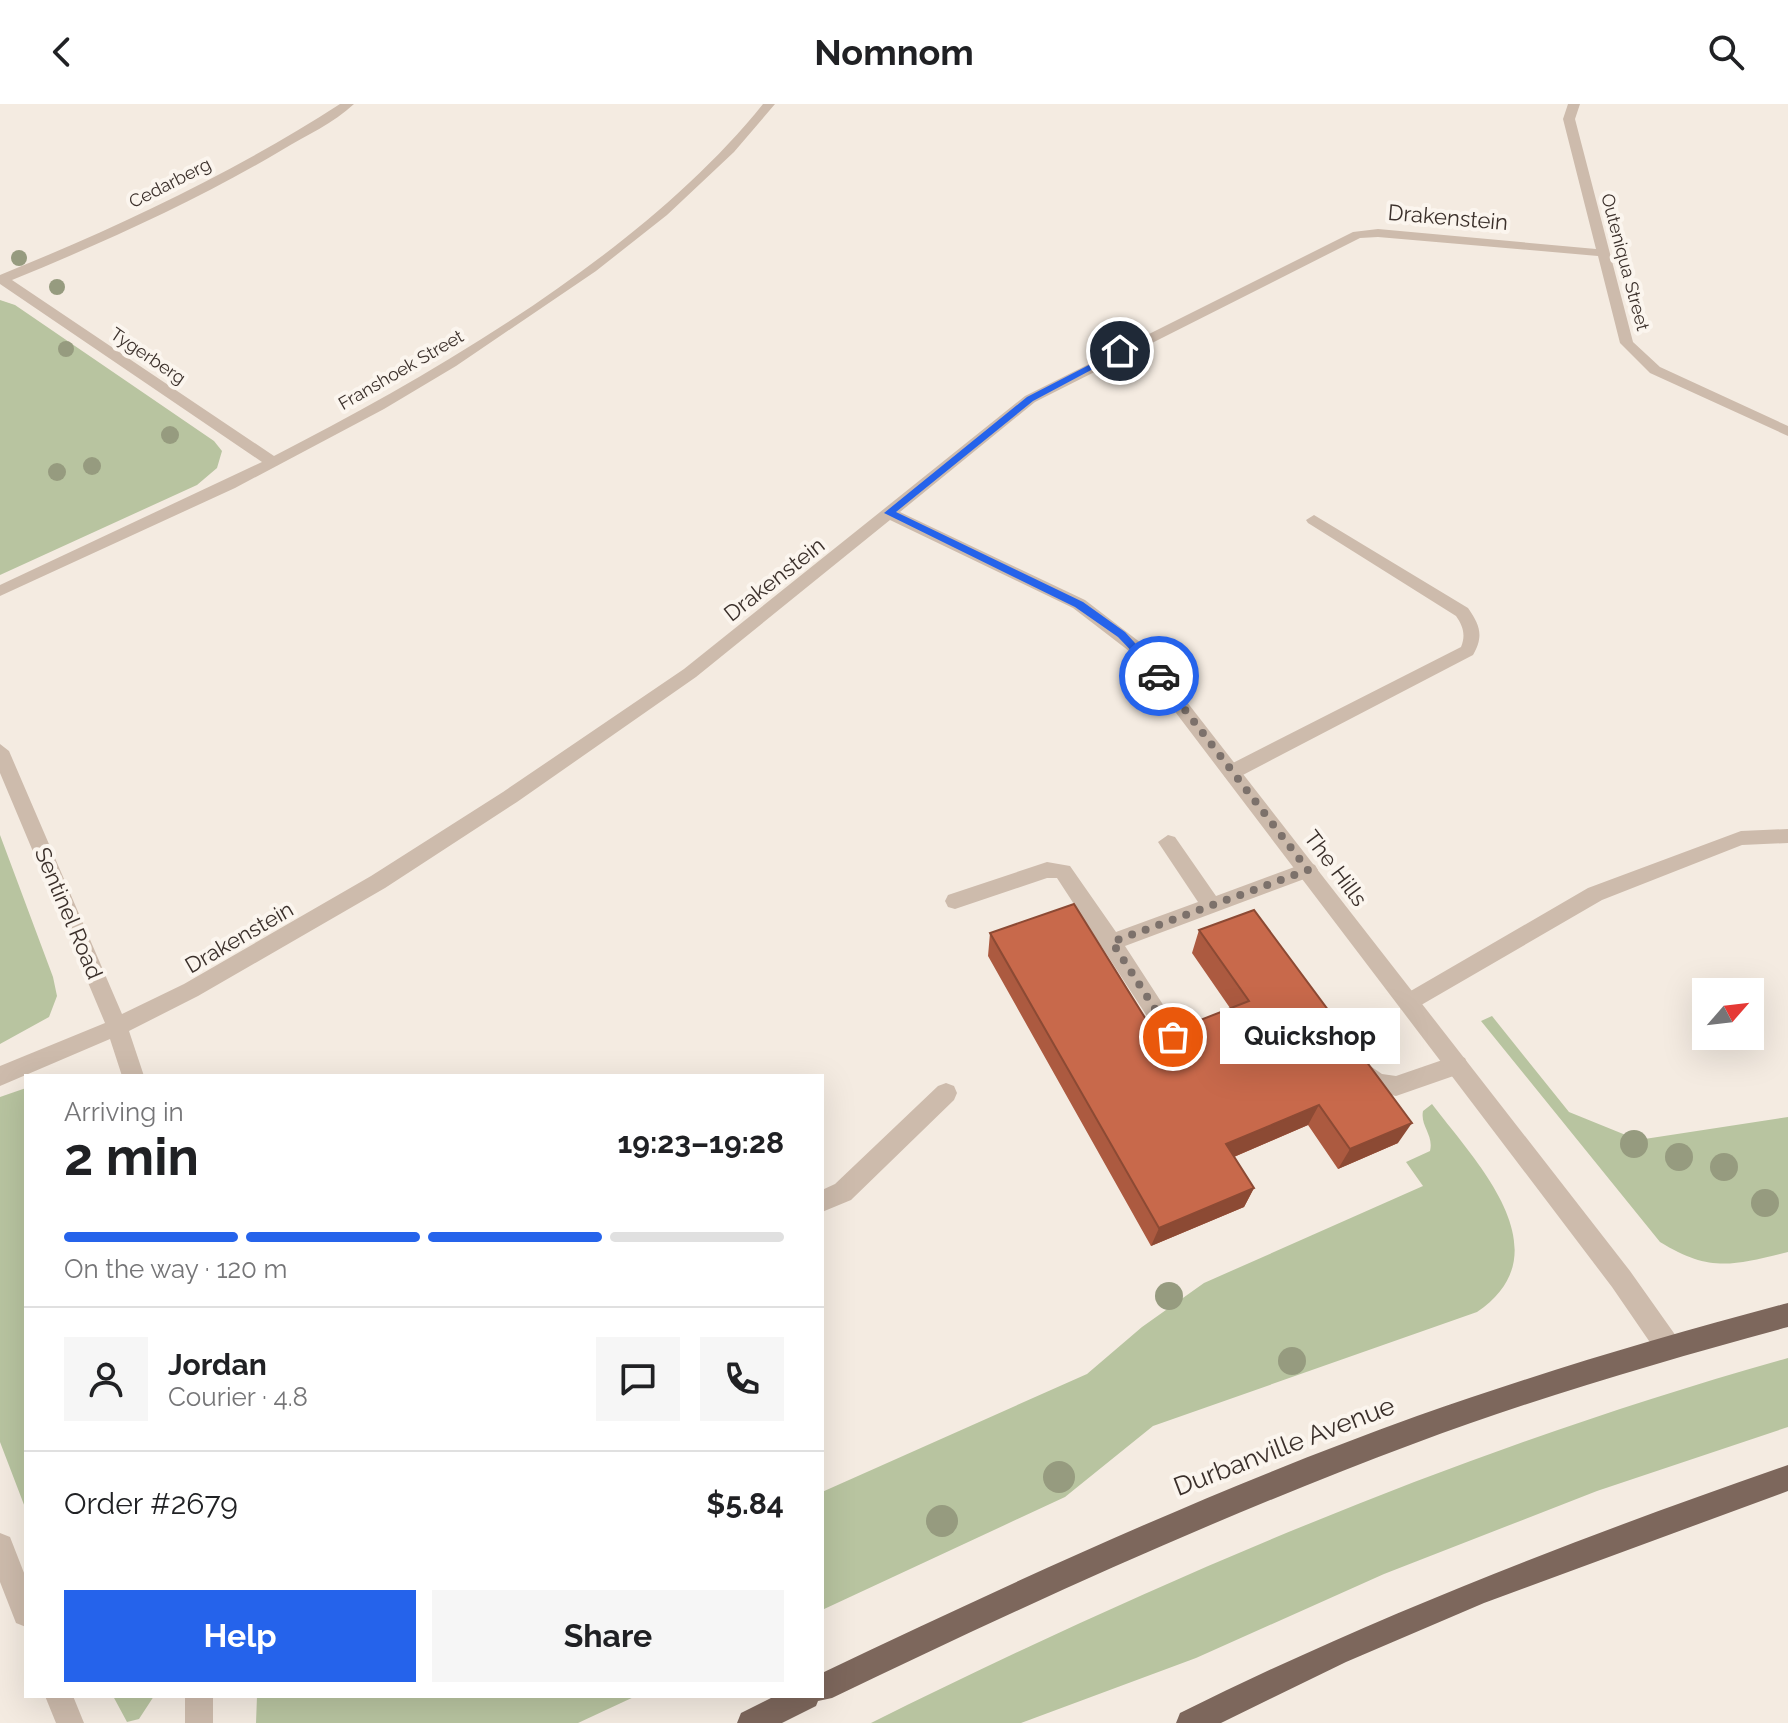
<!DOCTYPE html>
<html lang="en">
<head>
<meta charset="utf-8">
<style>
  body { margin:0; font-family:Raleway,sans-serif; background:#f6f6f6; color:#202124; height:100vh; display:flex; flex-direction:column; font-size:30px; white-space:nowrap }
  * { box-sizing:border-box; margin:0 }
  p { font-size:26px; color:#757577 }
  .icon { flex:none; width:44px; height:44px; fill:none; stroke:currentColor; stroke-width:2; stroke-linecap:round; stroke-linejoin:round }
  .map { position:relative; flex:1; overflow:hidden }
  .drawer { position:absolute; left:24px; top:970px; width:800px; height:624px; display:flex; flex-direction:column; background:#fff; border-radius:0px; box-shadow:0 8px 32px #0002 }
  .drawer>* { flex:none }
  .needle { width:52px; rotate:62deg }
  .controls { position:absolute; left:1692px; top:874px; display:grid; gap:16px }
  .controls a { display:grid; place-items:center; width:72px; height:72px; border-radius:0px; background:#fff; box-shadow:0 8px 32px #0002; font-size:40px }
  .pin { position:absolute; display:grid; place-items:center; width:68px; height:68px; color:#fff; margin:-34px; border:4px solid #fff; border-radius:50%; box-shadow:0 2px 8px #0007 }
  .courier { position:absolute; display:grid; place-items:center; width:80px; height:80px; margin:-40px; border:6px solid #2563eb; border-radius:50%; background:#fff; color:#222; box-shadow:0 2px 10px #0007 }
  .bubble { position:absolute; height:56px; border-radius:0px; background:#fff; box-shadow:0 8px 32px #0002; font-size:26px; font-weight:700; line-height:56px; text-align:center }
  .head em { font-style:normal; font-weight:700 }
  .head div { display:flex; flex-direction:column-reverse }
  .head { display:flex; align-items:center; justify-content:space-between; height:136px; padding:0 40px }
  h1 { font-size:52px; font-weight:700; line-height:60px }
  .bar { display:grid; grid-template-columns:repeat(4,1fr); gap:12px 8px; align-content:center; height:96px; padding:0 40px }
  .bar i { height:10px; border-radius:6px; background:#e0e0e0 }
  .bar .on { background:#2563eb }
  .bar p { grid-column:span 4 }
  .line { display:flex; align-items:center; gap:20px; padding:0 40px; border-top:2px solid #e0e0e0 }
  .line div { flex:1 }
  .round { display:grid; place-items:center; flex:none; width:84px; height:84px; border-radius:0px; background:#f6f6f6 }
  .cta { display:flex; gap:16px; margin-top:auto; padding:16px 40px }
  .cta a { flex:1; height:92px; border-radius:0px; background:#2563eb; color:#fff; font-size:32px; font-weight:700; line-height:92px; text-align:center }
  .cta a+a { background:#f6f6f6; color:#202124 }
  header { display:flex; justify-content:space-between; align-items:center; height:104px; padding:0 40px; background:#fff; font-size:36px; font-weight:700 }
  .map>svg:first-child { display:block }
  .green { fill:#b8c4a0 }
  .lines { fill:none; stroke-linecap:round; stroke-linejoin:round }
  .service { fill:#cdbbac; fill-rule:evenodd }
  .minor { fill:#cdbbac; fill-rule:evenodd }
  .primary { fill:#7d675c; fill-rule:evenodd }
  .tree { fill:#969b7f }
  .wall { fill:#ac5a40 }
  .shaded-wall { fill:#8c4a34 }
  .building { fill:#c8694b; stroke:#8c4a34; stroke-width:2 }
  .route { fill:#2563eb }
  .done { stroke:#7c716b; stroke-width:8; stroke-dasharray:0 14.4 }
  .labels { text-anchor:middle; stroke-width:8; stroke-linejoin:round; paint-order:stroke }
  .far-street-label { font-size:18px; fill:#3b302b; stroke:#fbf5ee }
  .street-label { font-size:22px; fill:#3b302b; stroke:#fbf5ee }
  .near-street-label { font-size:26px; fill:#3b302b; stroke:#fbf5ee }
</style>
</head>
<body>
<header><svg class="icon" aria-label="back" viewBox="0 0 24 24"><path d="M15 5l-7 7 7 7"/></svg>Nomnom<svg class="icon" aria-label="search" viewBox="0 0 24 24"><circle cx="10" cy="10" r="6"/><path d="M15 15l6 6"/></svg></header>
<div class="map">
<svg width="1788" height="1619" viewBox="0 0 1788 1619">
  <rect width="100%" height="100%" fill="#f4ebe1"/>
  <!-- green -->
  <path class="green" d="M0,196l15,5 199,136 8,10 -5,17 -20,17 -197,90z
    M0,731l53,142 4,19 -8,21 -49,27z
    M1492,912l77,96 69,28 150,-23v135c-54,13 -78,21 -128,-10l-179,-221z
    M26,984v422l-26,-68v-345z
    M1432,1000c43,57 134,148 45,208l-324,114 -88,71 -243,113v-118l265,-118 55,-47 62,-44 219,-97 -17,-24 24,-11c4,-16 -10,-25 -7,-40z
    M1788,1254v69l-191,64 -213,83 -188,84 -175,65h-150c296,-147 599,-276 917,-365z
    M113,1592h41l-15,23 -12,3z
    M257,1592h379l-58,27h-322z"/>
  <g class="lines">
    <!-- service -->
    <path class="service" d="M1314,411l154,93c12,17 16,28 5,47l-234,122h-14l-2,-5 2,-5 236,-120c5,-12 2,-21 -5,-31l-148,-93 -2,-3z
      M1788,725v14l-46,2 -140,55 -186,108 -7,3 -7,-3 -3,-6 3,-6 186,-108 153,-57z
      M1168,731l7,2 41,59 92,-34 7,3 3,5 -3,5 -190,71 59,91 -3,7 -8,2 -8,-2 -108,-166h-10l-92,31 -7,-2 -3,-6 3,-6 99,-33 23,4 46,66 82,-30 -40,-60z
      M1457,951l8,3 3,7 -3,7 -69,24 -28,-6 -13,-17 3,-7 8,-3 16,11 14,2z
      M946,979l8,3 3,7 -3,7 -103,100 -29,12v-22l13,-6 103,-98z"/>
    <!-- minor -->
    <path class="minor" d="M340,0h14c-20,19 -49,32 -72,46 -86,51 -177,92 -270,130l262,176c166,-85 372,-206 489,-352h12l-41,48 -67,63 -71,56 -140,95 -72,43 -149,79 -235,108v-11l262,-123 -262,-178v-9c118,-48 233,-102 340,-171z
      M1568,0h12l-5,15 58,223 27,25 128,59v10l-138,-63 -30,-30 -22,-87 -220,-19 -18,1 -325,164 -135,110 185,88 56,43 489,628 46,65 3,9 -3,9 -9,3 -9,-3 -46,-67 -483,-636 -56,-43 -183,-88 -194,157 -179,125 -132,86 -187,108 -69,35 15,45h-22l-12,-37 -110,47v-20l105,-43 -105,-250v-29l9,7 113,263 62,-30 187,-108 132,-84 181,-123 341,-273 328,-164 25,-3 218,20 -33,-130z
      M0,1429l10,4 16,41v49l-10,-4 -16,-41z
      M45,1592h28l11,27h-28z
      M185,1592h28v27h-28z"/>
    <!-- primary -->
    <path class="primary" d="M1788,1199v24c-126,34 -252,71 -375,117 -198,74 -390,162 -581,254l-14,3 -2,5 -34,17h-45l4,-10 34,-17h47v-23c195,-93 392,-184 595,-257 122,-43 246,-80 371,-113z
      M1788,1361v26l-304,112 -138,59 -125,61h-45l4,-10c197,-98 401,-176 608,-248z"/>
  </g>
  <!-- trees -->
  <g class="tree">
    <circle cx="19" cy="154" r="8"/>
    <circle cx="57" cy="183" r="8"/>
    <circle cx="66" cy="245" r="8"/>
    <circle cx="170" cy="331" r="9"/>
    <circle cx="92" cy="362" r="9"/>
    <circle cx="57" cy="368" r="9"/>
    <circle cx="1634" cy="1040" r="14"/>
    <circle cx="1679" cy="1053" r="14"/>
    <circle cx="1724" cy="1063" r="14"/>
    <circle cx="1765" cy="1099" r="14"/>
    <circle cx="1169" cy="1192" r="14"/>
    <circle cx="1292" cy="1257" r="14"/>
    <circle cx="1059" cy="1373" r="16"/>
    <circle cx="942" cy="1417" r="16"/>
  </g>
  <!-- wall -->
  <path class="wall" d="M1199,826l199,213 -60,26 -30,-44 -74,32 20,31 -10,19 -93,39 -163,-290 2,-23 167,104 73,-29 -38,-55z"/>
  <!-- shaded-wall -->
  <path class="shaded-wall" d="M1319,1001l-11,20 -91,39 9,-20z
    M1412,1019l-14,20 -60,26 12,-20z
    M1254,1084l-10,19 -93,39 8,-18z"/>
  <!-- building -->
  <path class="building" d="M1074,800l83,133 92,-36 -50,-71 55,-20 158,213 -62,26 -31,-44 -93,39 28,44 -95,40 -169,-295z"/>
  <!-- route -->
  <path class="route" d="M1120,245l3,4 -90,48 -137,111 187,90 42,30 38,42 1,2 -5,4 -41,-43 -43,-30 -191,-94 143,-116z"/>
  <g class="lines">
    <!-- done -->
    <path class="done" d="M1159,572l149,194 -196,72 61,95"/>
  </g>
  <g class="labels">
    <!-- far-street labels -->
    <g class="far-street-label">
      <text transform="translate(170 79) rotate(-27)" y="6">Cedarberg</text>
      <text transform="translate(1625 158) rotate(75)" y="6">Outeniqua Street</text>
      <text transform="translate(148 252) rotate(34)" y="6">Tygerberg</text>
      <text transform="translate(401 266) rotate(-30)" y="6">Franshoek Street</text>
    </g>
    <!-- street labels -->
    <g class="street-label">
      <text transform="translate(1448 113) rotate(5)" y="8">Drakenstein</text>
      <text transform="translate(774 475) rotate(-38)" y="8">Drakenstein</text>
      <text transform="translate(1336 764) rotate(53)" y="8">The Hills</text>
      <text transform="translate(69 809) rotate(67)" y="8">Sentinel Road</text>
      <text transform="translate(239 833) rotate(-30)" y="8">Drakenstein</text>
    </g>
    <!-- near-street labels -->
    <g class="near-street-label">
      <text transform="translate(1284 1342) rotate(-21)" y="9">Durbanville Avenue</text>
    </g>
  </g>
</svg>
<div class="controls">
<a><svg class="needle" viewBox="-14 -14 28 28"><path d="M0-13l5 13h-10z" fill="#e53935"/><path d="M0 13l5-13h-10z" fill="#757577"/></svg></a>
</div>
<div class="pin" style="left:1173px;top:933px;background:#ea580c"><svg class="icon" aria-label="bag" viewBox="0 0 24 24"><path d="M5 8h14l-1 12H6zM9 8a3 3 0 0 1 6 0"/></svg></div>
<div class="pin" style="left:1120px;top:247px;background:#1f2937"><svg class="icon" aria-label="home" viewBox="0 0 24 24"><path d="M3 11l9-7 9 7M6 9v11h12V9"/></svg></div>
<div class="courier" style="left:1159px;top:572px"><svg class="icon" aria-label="car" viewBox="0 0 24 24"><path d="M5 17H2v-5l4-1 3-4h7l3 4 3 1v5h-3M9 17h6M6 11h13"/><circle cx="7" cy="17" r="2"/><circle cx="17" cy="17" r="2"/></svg></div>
<div class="bubble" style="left:1220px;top:904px;width:180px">Quickshop</div>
<section class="drawer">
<div class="head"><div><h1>2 min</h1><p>Arriving in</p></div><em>19:23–19:28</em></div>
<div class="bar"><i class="on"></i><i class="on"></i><i class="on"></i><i></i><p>On the way · 120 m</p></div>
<div class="line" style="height:144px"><a class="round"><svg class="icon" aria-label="person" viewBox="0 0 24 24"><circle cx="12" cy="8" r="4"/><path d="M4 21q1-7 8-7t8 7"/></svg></a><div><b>Jordan</b><p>Courier · 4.8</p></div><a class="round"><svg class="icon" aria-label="chat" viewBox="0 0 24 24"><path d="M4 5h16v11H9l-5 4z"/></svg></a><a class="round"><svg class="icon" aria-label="phone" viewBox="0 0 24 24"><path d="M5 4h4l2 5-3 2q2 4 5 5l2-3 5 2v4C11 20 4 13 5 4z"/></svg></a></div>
<div class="line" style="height:104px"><div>Order #2679</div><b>$5.84</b></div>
<div class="cta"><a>Help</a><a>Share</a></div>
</section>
</div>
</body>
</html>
